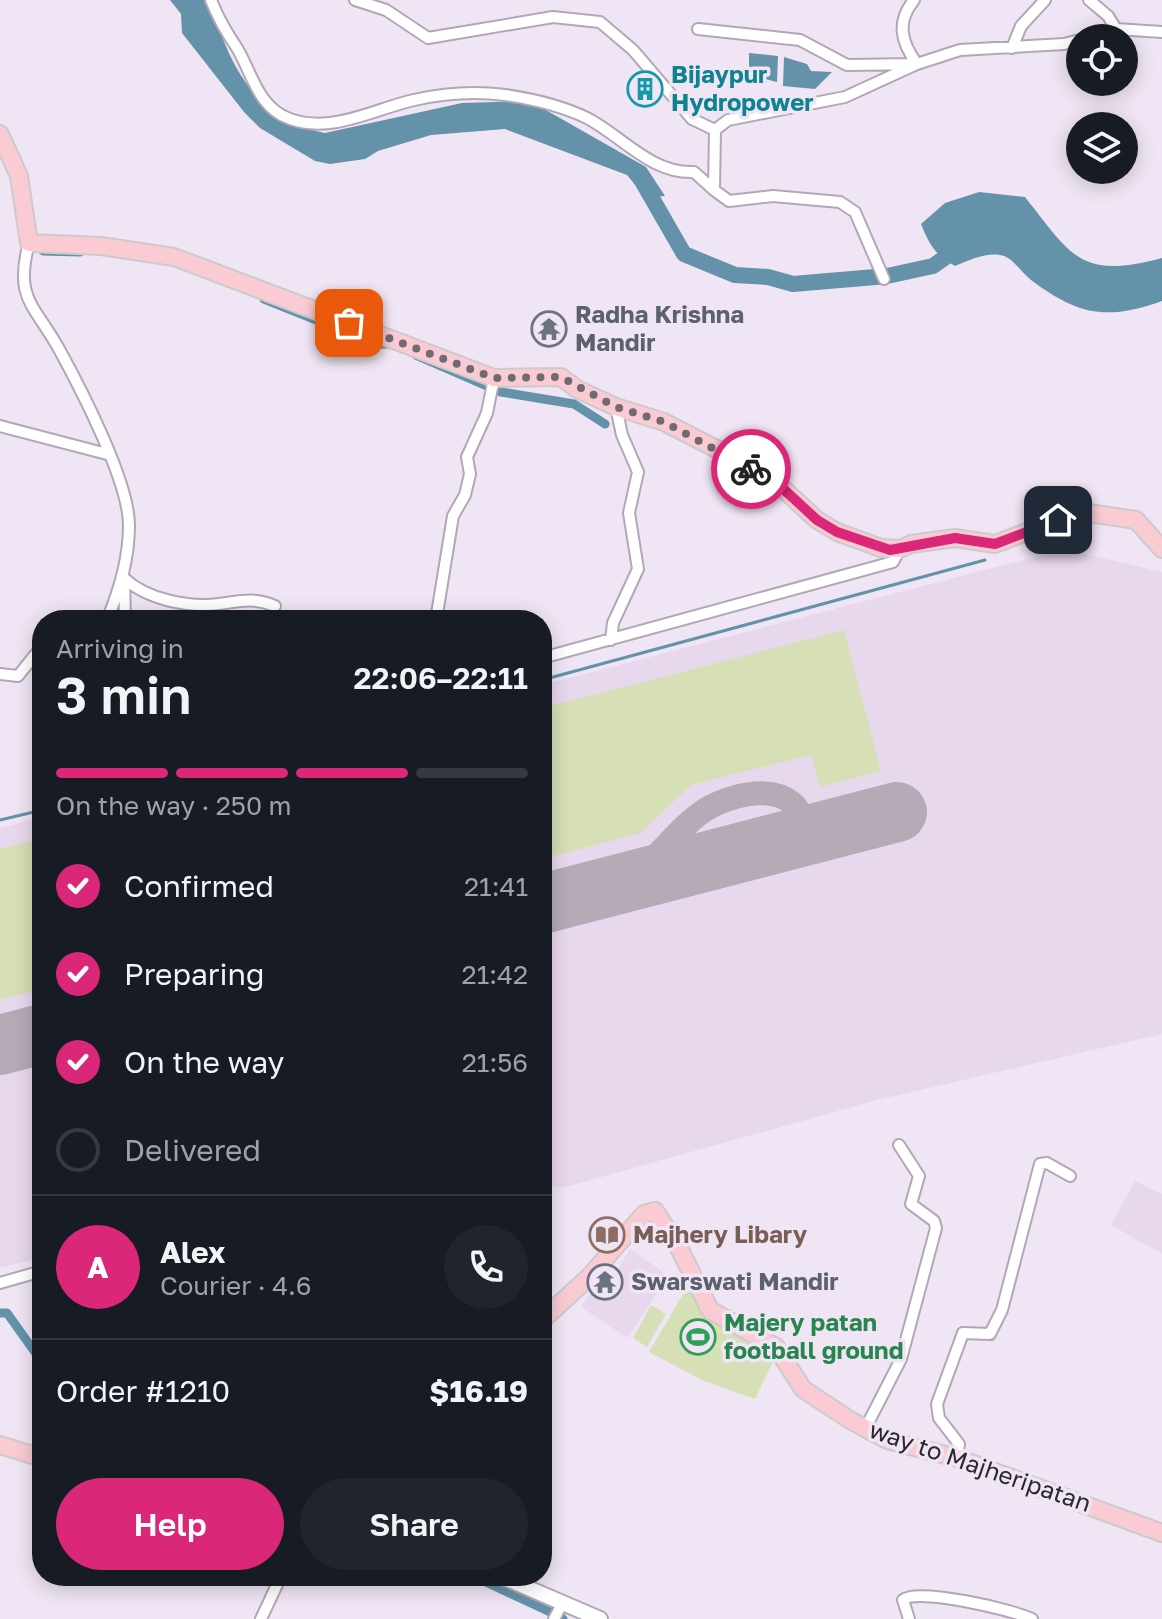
<!DOCTYPE html>
<html lang="en">
<head>
<meta charset="utf-8">
<style>
  body { margin:0; font-family:"Golos Text",sans-serif; background:#20242c; color:#f1f3f6; height:100vh; display:flex; flex-direction:column; font-size:30px; white-space:nowrap }
  * { box-sizing:border-box; margin:0 }
  p { font-size:26px; color:#9ea1a6 }
  .icon { flex:none; width:44px; height:44px; fill:none; stroke:currentColor; stroke-width:2; stroke-linecap:round; stroke-linejoin:round }
  .map { position:relative; flex:1; overflow:hidden }
  .details { position:absolute; left:32px; top:610px; width:520px; height:976px; display:flex; flex-direction:column; background:#171b24; border-radius:32px; box-shadow:0 4px 20px #0003 }
  .details>* { flex:none }
  .buttons { position:absolute; left:1066px; top:24px; display:grid; gap:16px }
  .buttons a { display:grid; place-items:center; width:72px; height:72px; border-radius:50%; background:#171b24; box-shadow:0 4px 20px #0003; font-size:40px }
  .pin { position:absolute; display:grid; place-items:center; width:68px; height:68px; color:#fff; margin:-34px; border-radius:16px; box-shadow:0 4px 12px #0006 }
  .courier { position:absolute; display:grid; place-items:center; width:80px; height:80px; margin:-40px; border:6px solid #db2777; border-radius:50%; background:#fff; color:#222; box-shadow:0 2px 10px #0007 }
  .head em { font-style:normal; font-weight:600 }
  .head div { display:flex; flex-direction:column-reverse }
  .head { display:flex; align-items:center; justify-content:space-between; height:136px; padding:0 24px }
  h1 { font-size:52px; font-weight:600; line-height:60px }
  .bar { display:grid; grid-template-columns:repeat(4,1fr); gap:12px 8px; align-content:center; height:96px; padding:0 24px }
  .bar i { height:10px; border-radius:6px; background:#363941 }
  .bar .active { background:#db2777 }
  .bar p { grid-column:span 4 }
  .line { display:flex; align-items:center; gap:20px; padding:0 24px; border-top:2px solid #363941 }
  .line div { flex:1 }
  .round { display:grid; place-items:center; flex:none; width:84px; height:84px; border-radius:42px; background:#20242c }
  ol { padding:0 24px; list-style:none }
  li { display:flex; align-items:center; gap:24px; height:88px }
  li p { margin-inline-start:auto }
  li .icon { padding:8px; border-radius:50%; background:#db2777; color:#fff; stroke-width:4 }
  li:last-child { color:#9ea1a6 }
  li i { width:44px; height:44px; border:4px solid #363941; border-radius:50% }
  .primary-button { display:flex; gap:16px; margin-top:auto; padding:16px 24px }
  .primary-button a { flex:1; height:92px; border-radius:48px; background:#db2777; color:#fff; font-size:32px; font-weight:600; line-height:92px; text-align:center }
  .primary-button a+a { background:#20242c; color:#f1f3f6 }
  .map>svg:first-child { display:block }
  .built { fill:#e8d8ed }
  .green { fill:#d6dfb6 }
  .water { fill:#6392a9 }
  .lines { fill:none; stroke-linecap:round; stroke-linejoin:round }
  .stream { stroke:#6392a9; stroke-width:3 }
  .canal { stroke:#6392a9; stroke-width:9 }
  .river { stroke:#6392a9; stroke-width:16 }
  .taxiway { stroke:#b4abb7; stroke-width:24 }
  .runway { stroke:#b4abb7; stroke-width:60 }
  .minor-casing { stroke:#b2a7b5; stroke-width:14 }
  .tertiary-casing { stroke:#b2a7b5; stroke-width:18 }
  .primary-casing { stroke:#cccbcc; stroke-width:20 }
  .minor { stroke:#fff; stroke-width:10 }
  .tertiary { stroke:#fff; stroke-width:14 }
  .primary { stroke:#fbcbd4; stroke-width:16 }
  .done { stroke:#706a72; stroke-width:8; stroke-dasharray:0 14.4 }
  .route { stroke:#db2777; stroke-width:10 }
  .labels { text-anchor:middle; stroke-width:7; stroke-linejoin:round; paint-order:stroke }
  .culture-label { font-size:24px; font-weight:bold; fill:#0d838f; stroke:#f0e5f4; text-anchor:start }
  .worship-label { font-size:24px; font-weight:bold; fill:#5b616d; stroke:#f0e5f4; text-anchor:start }
  .education-label { font-size:24px; font-weight:bold; fill:#785e54; stroke:#f0e5f4; text-anchor:start }
  .leisure-label { font-size:24px; font-weight:bold; fill:#27864d; stroke:#f0e5f4; text-anchor:start }
  .street-label { font-size:24px; fill:#2b272c; stroke:#f0e5f4 }
</style>
</head>
<body>
<div class="map">
<svg width="1162" height="1619" viewBox="0 0 1162 1619">
  <rect width="100%" height="100%" fill="#f0e5f4"/>
  <!-- built -->
  <path class="built" d="M1065,549l97,23v462l-285,66 -315,88 -20,-4v-499z
    M42,817v440l-42,11v-440z
    M1135,1181l27,13v60l-51,-29z
    M630,1249l39,27 -42,62 -46,-31 16,-23 9,5z"/>
  <!-- green -->
  <path class="green" d="M844,630l37,141 -61,16 -9,-32 -120,30 -50,48 -99,26v-151z
    M42,838v151l-42,11v-151z
    M686,1289l13,10 13,22 63,37 -20,41 -51,-18 -55,-29z
    M651,1305l15,9 -19,33 -14,-9z"/>
  <!-- water -->
  <path class="water" d="M170,0h40c19,65 44,119 115,133l137,-30 68,-2 116,66 19,29 -19,2 -19,-23 -122,-46 -74,6 -53,16 -13,8 -35,5 -15,-3 -55,-33 -16,-16 -62,-79 -1,-19z
    M749,53l29,3 -1,26 -28,-7z
    M784,57l23,7 4,7 21,1 -17,17 -32,-3z
    M979,192l46,5c47,59 55,83 137,61v43c-56,20 -84,14 -131,-21 -8,-6 -15,-17 -23,-22 -16,-9 -38,2 -53,8 -20,-11 -26,-22 -34,-42l24,-21z"/>
  <g class="lines">
    <!-- stream -->
    <path class="stream" d="M542,680l443,-120
      M0,820l42,-10"/>
    <!-- canal -->
    <path class="canal" d="M43,251l37,1
      M264,299l112,45h16
      M416,355l85,37 73,12 31,20
      M0,1313h7l35,49
      M473,1576l77,36
      M562,1618l1,1"/>
    <!-- river -->
    <path class="river" d="M642,181l42,73 51,21 33,2 25,7 94,-8 46,-10 27,-19"/>
    <!-- taxiway -->
    <path class="taxiway" d="M609,887c48,-18 58,-52 96,-77 31,-19 95,-32 99,20 -12,49 -49,25 -82,28"/>
    <!-- runway -->
    <path class="runway" d="M542,904l355,-92
      M0,1045l42,-11"/>
    <defs>
      <path id="minor" d="M211,0c7,18 15,32 26,48 15,25 21,60 53,71 42,15 84,-10 124,-19 31,-7 60,-9 91,-5 28,4 57,11 82,23 35,18 64,56 107,54l20,18
        M355,0l31,10 42,28 125,-21 47,5 33,28 59,69 23,11
        M1089,0l19,16 8,13
        M698,29l102,11 47,25 70,-1 43,-14 104,-6 16,-4
        M1088,38l28,-9 46,3
        M1012,48l9,-22 24,-26
        M29,243c-15,56 5,61 30,106 22,40 70,133 70,176 0,34 -9,64 -22,95
        M884,279l-29,-67 -15,-10 -67,-6 -44,5 -15,-11 1,-60 13,-10 117,-23 72,-33c-16,-22 -21,-42 -3,-64
        M0,426l107,28
        M125,620l-1,-42c22,21 64,30 95,26 22,-3 35,-7 56,2
        M436,620l17,-104 12,-21 5,-21 -3,-17 20,-44 7,-35
        M611,640l2,-17 25,-54 -9,-56 9,-41 -16,-37 -6,-28
        M542,658l351,-96 7,-13
        M0,674l18,2 20,-25 4,1
        M0,1283l42,-12
        M865,1429l36,-70 35,-131 -2,-7 -23,-17 8,-28 -20,-31
        M957,1458l2,-14 -20,-26 -2,-14 26,-71 27,1 12,-24 38,-146 7,-1 23,13
        M261,1619l20,-43
        M554,1619l8,-15
        M909,1619l-6,-19c13,-13 111,10 129,19"/>
      <path id="tertiary" d="M500,1576l100,43"/>
      <path id="primary" d="M0,134l19,42 10,67 72,3 73,11 320,121 67,-1 16,12 39,18 48,15 66,34 48,28 39,36 20,12 44,16 19,1 11,-5 44,-6 40,6 63,-24 31,-7 47,7 26,29
        M542,1320l47,-43 55,-63 11,-3 24,37 31,62 66,37 27,42 47,31 37,20 70,18 205,75
        M0,1445l42,13"/>
    </defs>
    <!-- minor casing -->
    <use href="#minor" class="minor-casing"/>
    <!-- tertiary casing -->
    <use href="#tertiary" class="tertiary-casing"/>
    <!-- primary casing -->
    <use href="#primary" class="primary-casing"/>
    <!-- minor -->
    <use href="#minor" class="minor"/>
    <!-- tertiary -->
    <use href="#tertiary" class="tertiary"/>
    <!-- primary -->
    <use href="#primary" class="primary"/>
  </g>
  <g class="lines">
    <!-- done -->
    <path class="done" d="M349,323l145,55 67,-1 55,30 48,15 87,47"/>
    <!-- route -->
    <path class="route" d="M751,469l27,15 39,36 20,12 53,18 65,-12 40,6 63,-24"/>
  </g>
  <!-- icons -->
  <defs>
    <symbol id="building-ring" viewBox="-11 -11 22 22"><circle r="9.5" fill="#f0e5f4" stroke="#0f9aa8" stroke-width="1.5"/><path d="M-4-6H4V6H1V3H-1V6H-4ZM-2.5-4.3h1.7v1.8h-1.7ZM.8-4.3h1.7v1.8H.8ZM-2.5-1h1.7V.8h-1.7ZM.8-1h1.7V.8H.8Z" fill="#0f9aa8"/></symbol>
    <symbol id="temple-ring" viewBox="-11 -11 22 22"><circle r="9.5" fill="#f0e5f4" stroke="#6b7280" stroke-width="1.5"/><path d="M0-6L5-2H3V0L6.5 2.5H4V6H1.5V3h-3V6H-4V2.5H-6.5L-3 0V-2H-5Z" fill="#6b7280"/></symbol>
    <symbol id="library-ring" viewBox="-11 -11 22 22"><circle r="9.5" fill="#f0e5f4" stroke="#8d6e63" stroke-width="1.5"/><path d="M-6-4Q-3-5.5-.7-3.5V5Q-3 3-6 4ZM6-4Q3-5.5 .7-3.5V5Q3 3 6 4Z" fill="#8d6e63"/></symbol>
    <symbol id="stadium-ring" viewBox="-11 -11 22 22"><circle r="9.5" fill="#f0e5f4" stroke="#2e9e5b" stroke-width="1.5"/><path d="M0-5a6.5 5 0 1 0 0 10a6.5 5 0 1 0 0-10ZM-3.5-1.8h7v3.6h-7Z" fill="#2e9e5b"/></symbol>
  </defs>
  <g fill-rule="evenodd">
    <use href="#building-ring" x="625" y="69" width="40" height="40"/>
    <use href="#temple-ring" x="529" y="309" width="40" height="40"/>
    <use href="#library-ring" x="587" y="1215" width="40" height="40"/>
    <use href="#temple-ring" x="585" y="1262" width="40" height="40"/>
    <use href="#stadium-ring" x="678" y="1317" width="40" height="40"/>
  </g>
  <g class="labels">
    <!-- culture labels -->
    <g class="culture-label">
      <text x="671" y="83">Bijaypur<tspan x="671" dy="28">Hydropower</tspan></text>
    </g>
    <!-- worship labels -->
    <g class="worship-label">
      <text x="575" y="323">Radha Krishna<tspan x="575" dy="28">Mandir</tspan></text>
      <text x="631" y="1290">Swarswati Mandir</text>
    </g>
    <!-- education labels -->
    <g class="education-label">
      <text x="633" y="1243">Majhery Libary</text>
    </g>
    <!-- leisure labels -->
    <g class="leisure-label">
      <text x="724" y="1331">Majery patan<tspan x="724" dy="28">football ground</tspan></text>
    </g>
    <!-- street labels -->
    <g class="street-label">
      <text transform="translate(980 1467) rotate(19)" y="8">way to Majheripatan</text>
    </g>
  </g>
</svg>
<div class="buttons">
<a><svg class="icon" aria-label="locate" viewBox="0 0 24 24"><circle cx="12" cy="12" r="6"/><path d="M12 2v4M12 18v4M2 12h4M18 12h4"/></svg></a>
<a><svg class="icon" aria-label="layers" viewBox="0 0 24 24"><path d="M12 4l9 5-9 5-9-5zM3 14l9 5 9-5"/></svg></a>
</div>
<div class="pin" style="left:349px;top:323px;background:#ea580c"><svg class="icon" aria-label="bag" viewBox="0 0 24 24"><path d="M5 8h14l-1 12H6zM9 8a3 3 0 0 1 6 0"/></svg></div>
<div class="pin" style="left:1058px;top:520px;background:#1f2937"><svg class="icon" aria-label="home" viewBox="0 0 24 24"><path d="M3 11l9-7 9 7M6 9v11h12V9"/></svg></div>
<div class="courier" style="left:751px;top:469px"><svg class="icon" aria-label="bike" viewBox="0 0 24 24"><circle cx="6" cy="16" r="4"/><circle cx="18" cy="16" r="4"/><path d="M6 16l4-8h5l3 8M10 8l3 8H6M13 5h3"/></svg></div>
<section class="details">
<div class="head"><div><h1>3 min</h1><p>Arriving in</p></div><em>22:06–22:11</em></div>
<div class="bar"><i class="active"></i><i class="active"></i><i class="active"></i><i></i><p>On the way · 250 m</p></div>
<ol>
<li><svg class="icon" aria-label="check" viewBox="0 0 24 24"><path d="M5 12l5 5 9-10"/></svg>Confirmed<p>21:41</p></li>
<li><svg class="icon" aria-label="check" viewBox="0 0 24 24"><path d="M5 12l5 5 9-10"/></svg>Preparing<p>21:42</p></li>
<li><svg class="icon" aria-label="check" viewBox="0 0 24 24"><path d="M5 12l5 5 9-10"/></svg>On the way<p>21:56</p></li>
<li><i></i>Delivered</li>
</ol>
<div class="line" style="height:144px"><b class="round" style="background:#db2777;color:#fff">A</b><div><b>Alex</b><p>Courier · 4.6</p></div><a class="round"><svg class="icon" aria-label="phone" viewBox="0 0 24 24"><path d="M5 4h4l2 5-3 2q2 4 5 5l2-3 5 2v4C11 20 4 13 5 4z"/></svg></a></div>
<div class="line" style="height:104px"><div>Order #1210</div><b>$16.19</b></div>
<div class="primary-button"><a>Help</a><a>Share</a></div>
</section>
</div>
</body>
</html>
